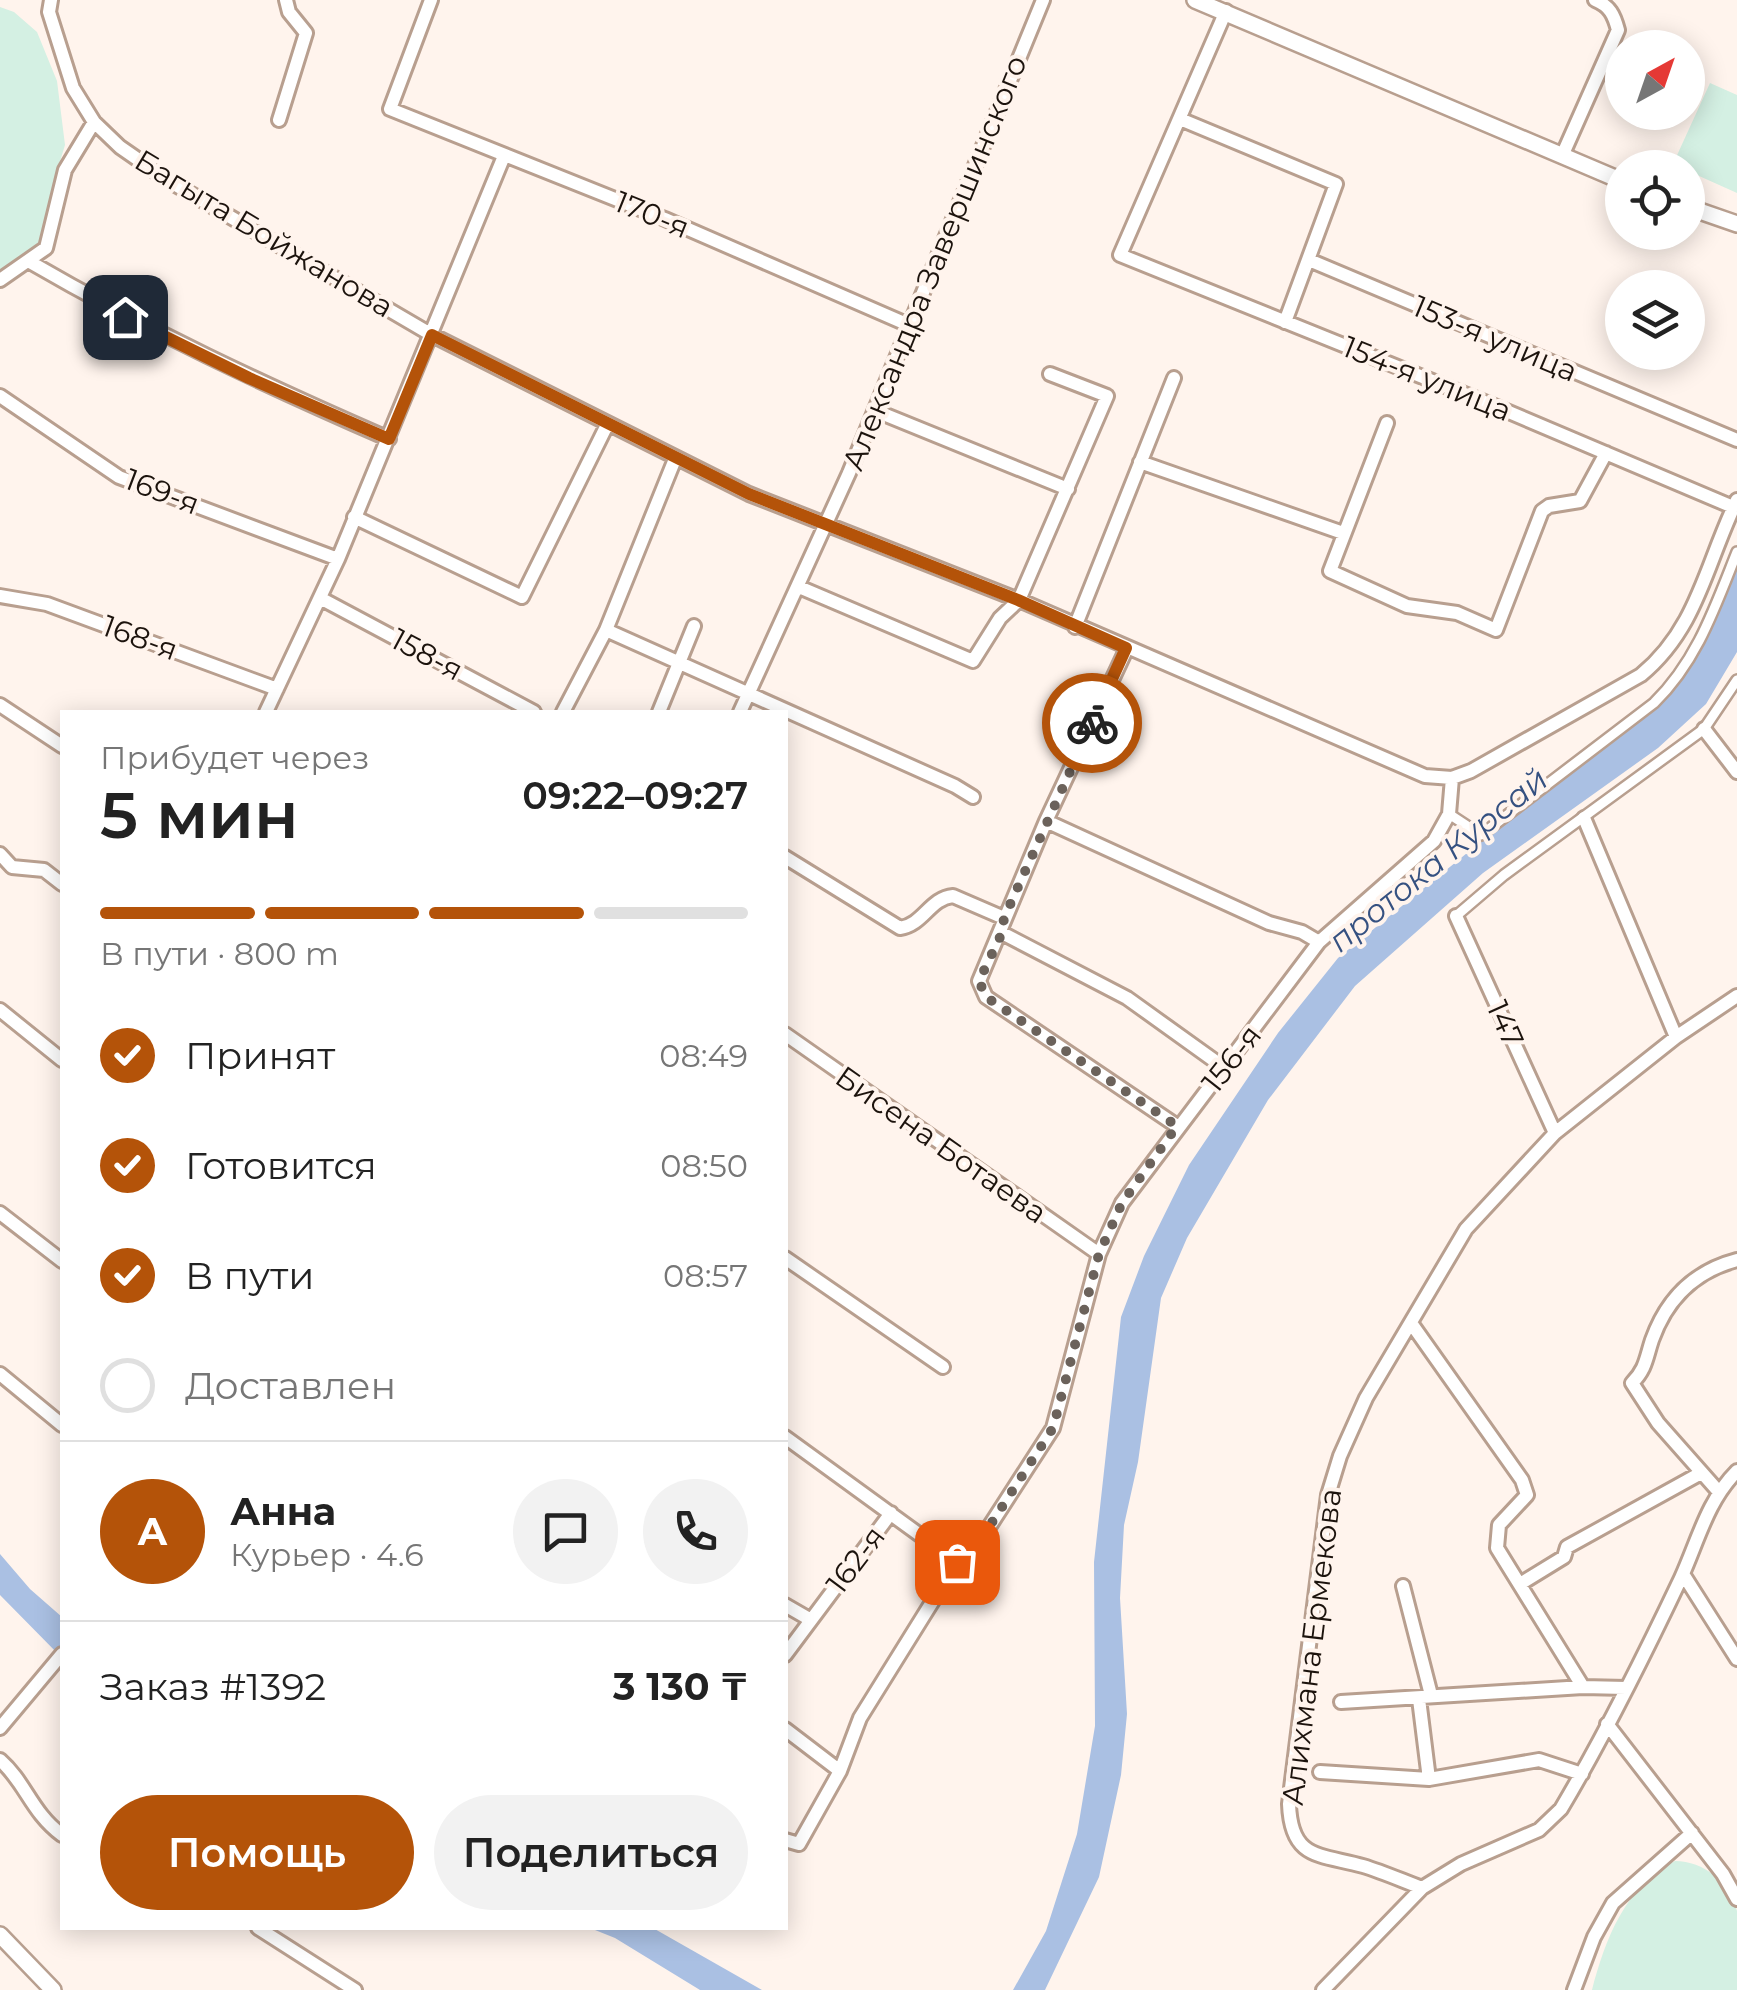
<!DOCTYPE html>
<html lang="ru">
<head>
<meta charset="utf-8">
<style>
  body { margin:0; font-family:Montserrat,sans-serif; background:#f2f2f2; color:#222; height:100vh; display:flex; flex-direction:column; font-size:38px; white-space:nowrap }
  * { box-sizing:border-box; margin:0 }
  p { font-size:32px; color:#767676 }
  .icon { flex:none; width:55px; height:55px; fill:none; stroke:currentColor; stroke-width:2; stroke-linecap:round; stroke-linejoin:round }
  .map { position:relative; flex:1; overflow:hidden }
  .panel { position:absolute; left:60px; top:710px; width:728px; height:1220px; display:flex; flex-direction:column; background:#fff; border-radius:0px; box-shadow:0 5px 25px #0003 }
  .panel>* { flex:none }
  .needle { width:65px; rotate:40deg }
  .buttons { position:absolute; left:1605px; top:30px; display:grid; gap:20px }
  .buttons a { display:grid; place-items:center; width:100px; height:100px; border-radius:50%; background:#fff; box-shadow:0 5px 25px #0003; font-size:50px }
  .pin { position:absolute; display:grid; place-items:center; width:85px; height:85px; color:#fff; margin:-42px; border-radius:20px; box-shadow:0 5px 15px #0006 }
  .courier { position:absolute; display:grid; place-items:center; width:100px; height:100px; margin:-50px; border:8px solid #b45309; border-radius:50%; background:#fff; color:#222; box-shadow:0 2px 12px #0007 }
  .summary em { font-style:normal; font-weight:600 }
  .summary div { display:flex; flex-direction:column-reverse }
  .summary { display:flex; align-items:center; justify-content:space-between; height:170px; padding:0 40px }
  h1 { font-size:65px; font-weight:600; line-height:75px }
  .bar { display:grid; grid-template-columns:repeat(4,1fr); gap:15px 10px; align-content:center; height:120px; padding:0 40px }
  .bar i { height:12px; border-radius:8px; background:#e0e0e0 }
  .bar .current { background:#b45309 }
  .bar p { grid-column:span 4 }
  .line { display:flex; align-items:center; gap:25px; padding:0 40px; border-top:2px solid #e0e0e0 }
  .line div { flex:1 }
  .round { display:grid; place-items:center; flex:none; width:105px; height:105px; border-radius:52px; background:#f2f2f2 }
  ol { padding:0 40px; list-style:none }
  li { display:flex; align-items:center; gap:30px; height:110px }
  li p { margin-inline-start:auto }
  li .icon { padding:10px; border-radius:50%; background:#b45309; color:#fff; stroke-width:4 }
  li:last-child { color:#767676 }
  li i { width:55px; height:55px; border:5px solid #e0e0e0; border-radius:50% }
  .action { display:flex; gap:20px; margin-top:auto; padding:20px 40px }
  .action a { flex:1; height:115px; border-radius:60px; background:#b45309; color:#fff; font-size:40px; font-weight:600; line-height:115px; text-align:center }
  .action a+a { background:#f2f2f2; color:#222 }
  .map>svg:first-child { display:block }
  .green { fill:#d4f0e3 }
  .water { fill:#aac0e3 }
  .lines { fill:none; stroke-linecap:round; stroke-linejoin:round }
  .pedestrian-casing { stroke:#b89f8f; stroke-width:14 }
  .minor-casing { stroke:#b89f8f; stroke-width:18 }
  .tertiary-casing { stroke:#b89f8f; stroke-width:20 }
  .pedestrian { stroke:#fff; stroke-width:9 }
  .minor { stroke:#fff; stroke-width:12 }
  .tertiary { stroke:#fff; stroke-width:15 }
  .done { stroke:#6b625b; stroke-width:10; stroke-dasharray:0 18 }
  .route { stroke:#b45309; stroke-width:12 }
  .labels { text-anchor:middle; stroke-width:8; stroke-linejoin:round; paint-order:stroke }
  .street-label { font-size:30px; fill:#1c130d; stroke:#fff4ed }
  .water-label { font-size:32px; font-style:italic; fill:#355181; stroke:#fff4ed }
</style>
</head>
<body>
<div class="map">
<svg width="1737" height="1990" viewBox="0 0 1737 1990">
  <rect width="100%" height="100%" fill="#fff4ed"/>
  <!-- green -->
  <path class="green" d="M0,7l14,5 23,20 20,49 8,64 -11,36 -8,62 -46,30z
    M1710,83l27,12v98l-49,-22v-3l-15,-4z
    M1675,1861c29,0 54,21 62,50 0,21 0,57 0,79h-145c13,-50 33,-104 83,-129z"/>
  <!-- water -->
  <path class="water" d="M1737,563v89l-31,52 -48,44 -175,125 -128,113 -87,114 -81,138 -26,60 -23,164 -14,63 -4,73 7,116 -6,61 -22,102 -54,113h-32l33,-59 31,-97 18,-108 -1,-164 27,-245 23,-61 45,-91 89,-132 60,-75 161,-131 167,-128c35,-40 53,-86 71,-136z
    M0,1554l30,35 32,28v41l-62,-63z
    M590,1928h63l109,62h-62l-85,-52z"/>
  <g class="lines">
    <defs>
      <path id="pedestrian" d="M1449,814l32,21 173,-132c43,-42 61,-96 83,-151
        M1456,916l48,-41 200,-146 33,-49"/>
      <path id="minor" d="M51,0l-2,12 24,76 21,34 26,25 49,34 263,154 317,159 270,106 406,176 27,2 19,-7 170,-96c57,-47 65,-112 96,-175
        M431,0l-41,109 275,110 246,107
        M1226,11l-106,244 377,152 236,100
        M1180,119l156,65 -51,138
        M279,120l27,-87 -17,-21 -3,-12
        M1562,156l56,-126c-4,-15 -8,-24 -23,-30
        M1309,260l428,180
        M30,262c117,68 235,123 359,177
        M0,280l46,-32 19,-78 29,-48
        M0,396l119,81 219,82
        M876,411l192,78
        M1387,423l-57,148 77,35 50,7 39,17 46,-119 7,-5 31,-5 26,-48
        M1140,462l203,71
        M354,517l168,80 85,-172
        M799,587l174,74 27,-43 19,-18 88,-204 -57,-22
        M0,596l47,8 230,85
        M320,598l214,114
        M1075,627l99,-249
        M606,630l349,156 18,11
        M1127,648l-81,173 -67,160 7,16 191,129
        M0,705l62,41
        M266,712l72,-153 166,-403
        M563,712l43,-82 69,-171
        M659,712l35,-86
        M740,712l109,-239 194,-473
        M1704,729l33,43
        M1584,818l92,219
        M1046,821l223,102 33,9 17,10
        M0,854l12,13 32,3 18,14
        M785,857l115,71c23,-3 30,-30 53,-32l51,22
        M1456,916l99,217
        M1002,933l125,65 99,71
        M0,1010l62,50
        M785,1034l314,220
        M0,1213l62,48
        M785,1258l158,109
        M1411,1323l111,157 5,15 -28,30 -2,23 86,139
        M0,1374l62,51
        M785,1437l172,125
        M1719,1492l-61,-69 -26,-40c14,-14 14,-25 20,-43 15,-42 43,-69 85,-80
        M1683,1574l54,85
        M1520,1584l44,-27 3,-10 134,-74
        M1403,1586l28,109
        M785,1605l26,15
        M785,1655l106,-142
        M1419,1699l10,80
        M1341,1702l242,-15 43,1
        M1607,1724l116,150 14,25
        M0,1728l62,-74
        M785,1729l55,42
        M0,1760c26,23 31,52 62,75
        M1320,1772l109,7 110,-19 43,14
        M785,1840l14,4 41,-73 20,-53 97,-156 23,-21 73,-113 46,-174 23,-51 197,-261 115,-101 15,-27 3,-36
        M1422,1888c-19,-7 -39,-16 -59,-22 -43,-12 -72,-6 -74,-62l39,-309 12,-39 26,-58 100,-169 89,-96 121,-96 61,-41
        M258,1928l97,62
        M1323,1990l99,-102 39,-24 78,-34 22,-21c44,-74 83,-153 120,-231 17,-37 26,-77 56,-107
        M1574,1990l20,-53 19,-34 79,-70"/>
      <path id="tertiary" d="M1195,0l427,181
        M1688,207l49,17
        M0,1935l53,55"/>
    </defs>
    <!-- pedestrian casing -->
    <use href="#pedestrian" class="pedestrian-casing"/>
    <!-- minor casing -->
    <use href="#minor" class="minor-casing"/>
    <!-- tertiary casing -->
    <use href="#tertiary" class="tertiary-casing"/>
    <!-- pedestrian -->
    <use href="#pedestrian" class="pedestrian"/>
    <!-- minor -->
    <use href="#minor" class="minor"/>
    <!-- tertiary -->
    <use href="#tertiary" class="tertiary"/>
  </g>
  <g class="lines">
    <!-- done -->
    <path class="done" d="M957,1562l23,-21 73,-113 46,-174 23,-51 55,-77 -191,-129 -7,-16 23,-48 2,-15 88,-195"/>
    <!-- route -->
    <path class="route" d="M125,317l124,61 140,61 43,-104 317,159 269,106 108,48 -34,75"/>
  </g>
  <g class="labels">
    <!-- street labels -->
    <g class="street-label">
      <text transform="translate(652 215) rotate(22)" y="10">170-я</text>
      <text transform="translate(264 234) rotate(31)" y="10">Багыта Бойжанова</text>
      <text transform="translate(935 263) rotate(-68)" y="10">Александра Завершинского</text>
      <text transform="translate(1495 339) rotate(23)" y="10">153-я улица</text>
      <text transform="translate(1427 379) rotate(22)" y="10">154-я улица</text>
      <text transform="translate(162 492) rotate(21)" y="10">169-я</text>
      <text transform="translate(140 638) rotate(20)" y="10">168-я</text>
      <text transform="translate(427 655) rotate(28)" y="10">158-я</text>
      <text transform="translate(1505 1024) rotate(66)" y="10">147</text>
      <text transform="translate(1232 1059) rotate(-52)" y="10">156-я</text>
      <text transform="translate(941 1145) rotate(35)" y="10">Бисена Ботаева</text>
      <text transform="translate(856 1560) rotate(-53)" y="10">162-я</text>
      <text transform="translate(1312 1647) rotate(-83)" y="10">Алихмана Ермекова</text>
    </g>
    <!-- water labels -->
    <g class="water-label">
      <text transform="translate(1438 860) rotate(-39)" y="11">протока Курсай</text>
    </g>
  </g>
</svg>
<div class="buttons">
<a><svg class="needle" viewBox="-14 -14 28 28"><path d="M0-13l5 13h-10z" fill="#e53935"/><path d="M0 13l5-13h-10z" fill="#767676"/></svg></a>
<a><svg class="icon" aria-label="locate" viewBox="0 0 24 24"><circle cx="12" cy="12" r="6"/><path d="M12 2v4M12 18v4M2 12h4M18 12h4"/></svg></a>
<a><svg class="icon" aria-label="layers" viewBox="0 0 24 24"><path d="M12 4l9 5-9 5-9-5zM3 14l9 5 9-5"/></svg></a>
</div>
<div class="pin" style="left:957px;top:1562px;background:#ea580c"><svg class="icon" aria-label="bag" viewBox="0 0 24 24"><path d="M5 8h14l-1 12H6zM9 8a3 3 0 0 1 6 0"/></svg></div>
<div class="pin" style="left:125px;top:317px;background:#1f2937"><svg class="icon" aria-label="home" viewBox="0 0 24 24"><path d="M3 11l9-7 9 7M6 9v11h12V9"/></svg></div>
<div class="courier" style="left:1092px;top:723px"><svg class="icon" aria-label="bike" viewBox="0 0 24 24"><circle cx="6" cy="16" r="4"/><circle cx="18" cy="16" r="4"/><path d="M6 16l4-8h5l3 8M10 8l3 8H6M13 5h3"/></svg></div>
<section class="panel">
<div class="summary"><div><h1>5 мин</h1><p>Прибудет через</p></div><em>09:22–09:27</em></div>
<div class="bar"><i class="current"></i><i class="current"></i><i class="current"></i><i></i><p>В пути · 800 m</p></div>
<ol>
<li><svg class="icon" aria-label="check" viewBox="0 0 24 24"><path d="M5 12l5 5 9-10"/></svg>Принят<p>08:49</p></li>
<li><svg class="icon" aria-label="check" viewBox="0 0 24 24"><path d="M5 12l5 5 9-10"/></svg>Готовится<p>08:50</p></li>
<li><svg class="icon" aria-label="check" viewBox="0 0 24 24"><path d="M5 12l5 5 9-10"/></svg>В пути<p>08:57</p></li>
<li><i></i>Доставлен</li>
</ol>
<div class="line" style="height:180px"><b class="round" style="background:#b45309;color:#fff">А</b><div><b>Анна</b><p>Курьер · 4.6</p></div><a class="round"><svg class="icon" aria-label="chat" viewBox="0 0 24 24"><path d="M4 5h16v11H9l-5 4z"/></svg></a><a class="round"><svg class="icon" aria-label="phone" viewBox="0 0 24 24"><path d="M5 4h4l2 5-3 2q2 4 5 5l2-3 5 2v4C11 20 4 13 5 4z"/></svg></a></div>
<div class="line" style="height:130px"><div>Заказ #1392</div><b>3 130 ₸</b></div>
<div class="action"><a>Помощь</a><a>Поделиться</a></div>
</section>
</div>
</body>
</html>
